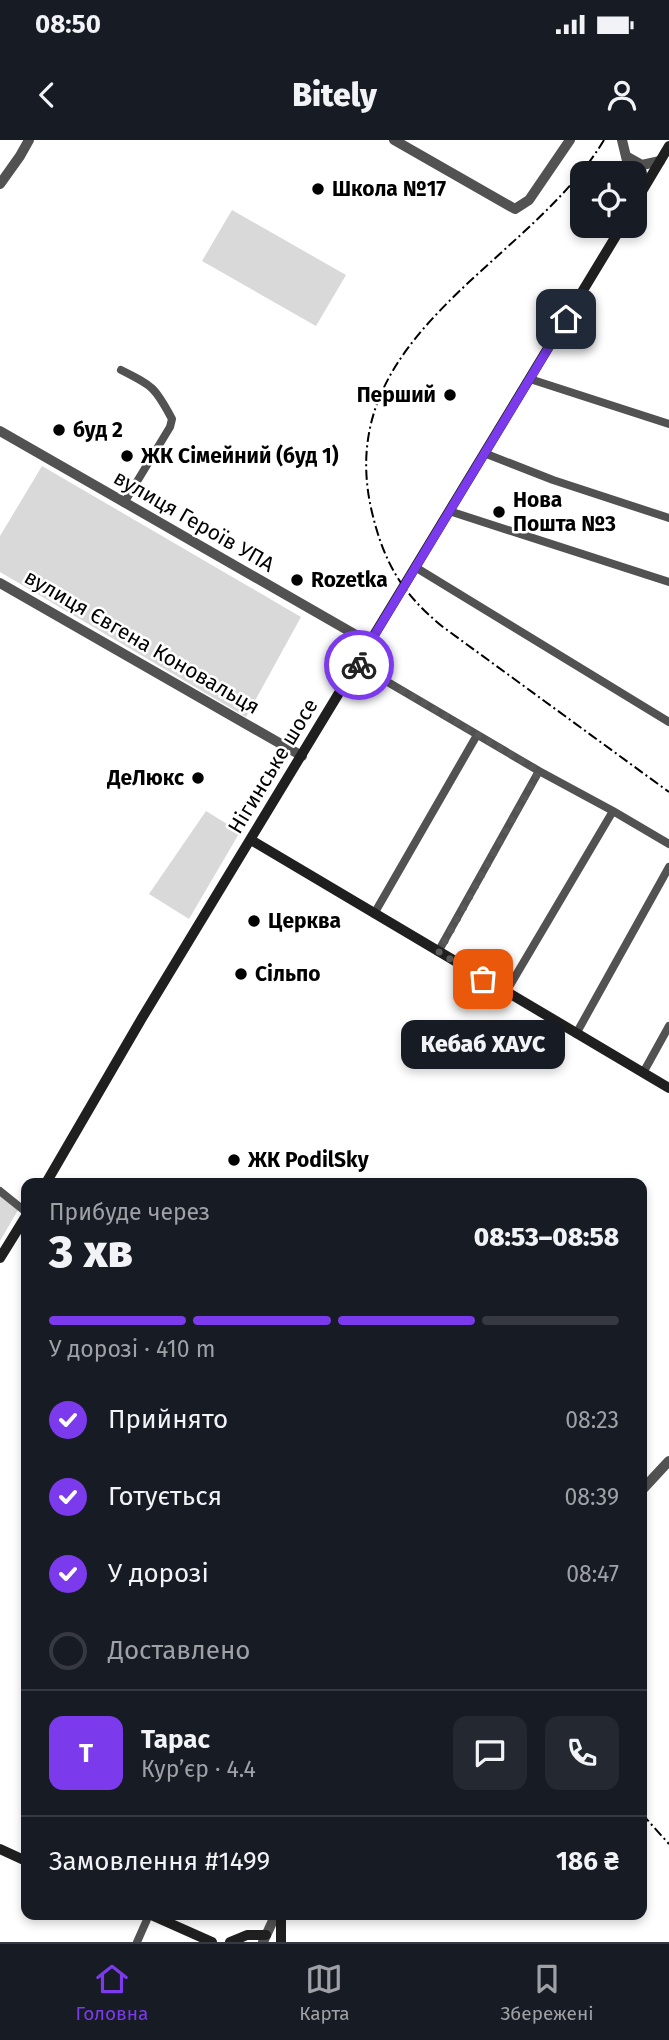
<!DOCTYPE html>
<html lang="uk">
<head>
<meta charset="utf-8">
<style>
  body { margin:0; font-family:"Fira Sans",sans-serif; background:#242831; color:#f1f3f6; height:100vh; display:flex; flex-direction:column; font-size:26px; white-space:nowrap }
  * { box-sizing:border-box; margin:0 }
  p { font-size:23px; color:#9ea1a6 }
  .icon { flex:none; width:38px; height:38px; fill:none; stroke:currentColor; stroke-width:2; stroke-linecap:round; stroke-linejoin:round }
  .map { position:relative; flex:1; overflow:hidden }
  .sheet { position:absolute; left:21px; top:1038px; width:626px; height:742px; display:flex; flex-direction:column; background:#171b24; border-radius:14px; box-shadow:0 4px 10px #0003 }
  .sheet>* { flex:none }
  .tools { position:absolute; left:570px; top:21px; display:grid; gap:14px }
  .tools a { display:grid; place-items:center; width:77px; height:77px; border-radius:14px; background:#171b24; box-shadow:0 4px 10px #0003; font-size:35px }
  .pin { position:absolute; display:grid; place-items:center; width:60px; height:60px; color:#fff; margin:-30px; border-radius:14px; box-shadow:0 4px 10px #0006 }
  .courier { position:absolute; display:grid; place-items:center; width:70px; height:70px; margin:-35px; border:5px solid #7c3aed; border-radius:50%; background:#fff; color:#222; box-shadow:0 2px 9px #0007 }
  .bubble { position:absolute; height:49px; border-radius:14px; background:#171b24; box-shadow:0 4px 10px #0003; font-size:23px; font-weight:800; line-height:49px; text-align:center }
  .head em { font-style:normal; font-weight:800 }
  .head div { display:flex; flex-direction:column-reverse }
  .head { display:flex; align-items:center; justify-content:space-between; height:119px; padding:0 28px }
  h1 { font-size:46px; font-weight:800; line-height:52px }
  .bar { display:grid; grid-template-columns:repeat(4,1fr); gap:10px 7px; align-content:center; height:84px; padding:0 28px }
  .bar i { height:9px; border-radius:5px; background:#363941 }
  .bar .current { background:#7c3aed }
  .bar p { grid-column:span 4 }
  .line { display:flex; align-items:center; gap:18px; padding:0 28px; border-top:2px solid #363941 }
  .line div { flex:1 }
  .round { display:grid; place-items:center; flex:none; width:74px; height:74px; border-radius:14px; background:#242831 }
  ol { padding:0 28px; list-style:none }
  li { display:flex; align-items:center; gap:21px; height:77px }
  li p { margin-inline-start:auto }
  li .icon { padding:7px; border-radius:50%; background:#7c3aed; color:#fff; stroke-width:4 }
  li:last-child { color:#9ea1a6 }
  li i { width:38px; height:38px; border:4px solid #363941; border-radius:50% }
  .status { display:flex; justify-content:space-between; align-items:center; height:49px; padding:0 35px; background:#171b24; direction:ltr }
  .status svg { height:19px; fill:currentColor }
  header { display:flex; justify-content:space-between; align-items:center; height:91px; padding:0 28px; background:#171b24; font-size:32px; font-weight:800 }
  .tabs { display:flex; justify-content:space-around; align-items:center; height:98px; border-top:2px solid #363941; background:#171b24; font-size:19px; color:#9ea1a6 }
  .tabs a { display:grid; justify-items:center; gap:4px }
  .tabs .current { color:#7c3aed }
  .map>svg:first-child { display:block }
  .green { fill:#d9d9d9 }
  .lines { fill:none; stroke-linecap:round; stroke-linejoin:round }
  .minor { stroke:#525252; stroke-width:8 }
  .tertiary { stroke:#525252; stroke-width:10 }
  .secondary { stroke:#1f1f1f; stroke-width:10 }
  .rail { stroke:#000; stroke-width:2; stroke-dasharray:10 3.5 2 3.5; stroke-linecap:butt }
  .done { stroke:#595959; stroke-width:7; stroke-dasharray:0 12.6 }
  .route { stroke:#7c3aed; stroke-width:9 }
  .poi-dot { fill:#000; stroke:#fff; stroke-width:2.5 }
  .labels { text-anchor:middle; stroke-width:5; stroke-linejoin:round; paint-order:stroke }
  .poi-label { font-size:21px; font-weight:bold; fill:#000; stroke:#fff; text-anchor:start }
  .street-label { font-size:21px; fill:#000; stroke:#fff }
</style>
</head>
<body>
<div class="status"><b>08:50</b><svg viewBox="0 0 49 12"><path d="M0 12V9h3v3zM5 12V6h3v6zM10 12V3h3v9zM15 12V0h3v12zM26 1h20v11H26zM47 4h2v5h-2z"/></svg></div>
<header><svg class="icon" aria-label="back" viewBox="0 0 24 24"><path d="M15 5l-7 7 7 7"/></svg>Bitely<svg class="icon" aria-label="person" viewBox="0 0 24 24"><circle cx="12" cy="8" r="4"/><path d="M4 21q1-7 8-7t8 7"/></svg></header>
<div class="map">
<svg width="669" height="1802" viewBox="0 0 669 1802">
  <rect width="100%" height="100%" fill="#fff"/>
  <!-- green -->
  <path class="green" d="M232,70l114,65 -30,51 -114,-65z
    M42,326l259,151 -55,100 -246,-145v-36z
    M206,671l34,21 -51,87 -40,-25z
    M0,1055l18,15 -18,31z"/>
  <g class="lines">
    <!-- minor -->
    <path class="minor" d="M121,230c32,16 34,17 51,49l-2,8 -46,76
      M530,239l139,45
      M484,313l69,27 116,38
      M449,371l220,71
      M415,427l254,155
      M357,524l182,107 74,40 56,33
      M374,774l103,-179
      M438,812l101,-181
      M506,852l107,-181
      M576,894l93,-167
      M643,933l26,-47
      M0,1051l26,21
      M137,1802l12,-27"/>
    <!-- tertiary -->
    <path class="tertiary" d="M394,0l121,69 14,-9 41,-60
      M622,0l8,33
      M626,16l16,9 18,-4
      M0,44l20,-28 9,-16
      M0,291l370,212
      M0,443l302,173
      M642,1350l27,-29
      M263,1802l13,-28"/>
    <!-- secondary -->
    <path class="secondary" d="M635,63l34,-57
      M251,700l418,248
      M46,1043l96,-165 480,-792
      M0,1118l26,-42
      M0,1709l26,12
      M149,1774l63,28
      M281,1774v28
      M230,1802l17,-7h19"/>
    <!-- rail -->
    <path class="rail" d="M604,0c-75,125 -271,193 -233,368 12,53 30,85 72,119l226,165
      M642,1674l27,30"/>
  </g>
  <g class="lines">
    <!-- done -->
    <path class="done" d="M359,525l180,106 -100,181 44,27"/>
    <!-- route -->
    <path class="route" d="M359,525l-2,-1 6,-10 203,-335"/>
  </g>
  <!-- markers -->
  <g class="poi-dot">
    <circle cx="318" cy="49" r="7"/>
    <circle cx="450" cy="255" r="7"/>
    <circle cx="59" cy="290" r="7"/>
    <circle cx="127" cy="316" r="7"/>
    <circle cx="499" cy="372" r="7"/>
    <circle cx="297" cy="440" r="7"/>
    <circle cx="198" cy="638" r="7"/>
    <circle cx="254" cy="781" r="7"/>
    <circle cx="241" cy="834" r="7"/>
    <circle cx="234" cy="1020" r="7"/>
  </g>
  <g class="labels">
    <!-- poi labels -->
    <g class="poi-label">
      <text x="332" y="56">Школа №17</text>
      <text x="436" y="262" text-anchor="end">Перший</text>
      <text x="73" y="297">буд 2</text>
      <text x="141" y="323">ЖК Сімейний (буд 1)</text>
      <text x="513" y="367">Нова<tspan x="513" dy="24">Пошта №3</tspan></text>
      <text x="311" y="447">Rozetka</text>
      <text x="184" y="645" text-anchor="end">ДеЛюкс</text>
      <text x="268" y="788">Церква</text>
      <text x="255" y="841">Сільпо</text>
      <text x="248" y="1027">ЖК PodilSky</text>
    </g>
    <!-- street labels -->
    <g class="street-label">
      <text transform="translate(194 381) rotate(30)" y="7">вулиця Героїв УПА</text>
      <text transform="translate(142 502) rotate(30)" y="7">вулиця Євгена Коновальця</text>
      <text transform="translate(273 626) rotate(-59)" y="7">Нігинське шосе</text>
    </g>
  </g>
</svg>
<div class="tools">
<a><svg class="icon" aria-label="locate" viewBox="0 0 24 24"><circle cx="12" cy="12" r="6"/><path d="M12 2v4M12 18v4M2 12h4M18 12h4"/></svg></a>
</div>
<div class="pin" style="left:483px;top:839px;background:#ea580c"><svg class="icon" aria-label="bag" viewBox="0 0 24 24"><path d="M5 8h14l-1 12H6zM9 8a3 3 0 0 1 6 0"/></svg></div>
<div class="pin" style="left:566px;top:179px;background:#1f2937"><svg class="icon" aria-label="home" viewBox="0 0 24 24"><path d="M3 11l9-7 9 7M6 9v11h12V9"/></svg></div>
<div class="courier" style="left:359px;top:525px"><svg class="icon" aria-label="bike" viewBox="0 0 24 24"><circle cx="6" cy="16" r="4"/><circle cx="18" cy="16" r="4"/><path d="M6 16l4-8h5l3 8M10 8l3 8H6M13 5h3"/></svg></div>
<div class="bubble" style="left:401px;top:880px;width:164px">Кебаб ХАУС</div>
<section class="sheet">
<div class="head"><div><h1>3 хв</h1><p>Прибуде через</p></div><em>08:53–08:58</em></div>
<div class="bar"><i class="current"></i><i class="current"></i><i class="current"></i><i></i><p>У дорозі · 410 m</p></div>
<ol>
<li><svg class="icon" aria-label="check" viewBox="0 0 24 24"><path d="M5 12l5 5 9-10"/></svg>Прийнято<p>08:23</p></li>
<li><svg class="icon" aria-label="check" viewBox="0 0 24 24"><path d="M5 12l5 5 9-10"/></svg>Готується<p>08:39</p></li>
<li><svg class="icon" aria-label="check" viewBox="0 0 24 24"><path d="M5 12l5 5 9-10"/></svg>У дорозі<p>08:47</p></li>
<li><i></i>Доставлено</li>
</ol>
<div class="line" style="height:126px"><b class="round" style="background:#7c3aed;color:#fff">Т</b><div><b>Тарас</b><p>Кур’єр · 4.4</p></div><a class="round"><svg class="icon" aria-label="chat" viewBox="0 0 24 24"><path d="M4 5h16v11H9l-5 4z"/></svg></a><a class="round"><svg class="icon" aria-label="phone" viewBox="0 0 24 24"><path d="M5 4h4l2 5-3 2q2 4 5 5l2-3 5 2v4C11 20 4 13 5 4z"/></svg></a></div>
<div class="line" style="height:91px"><div>Замовлення #1499</div><b>186 ₴</b></div>
</section>
</div>
<nav class="tabs">
<a class="current"><svg class="icon" aria-label="home" viewBox="0 0 24 24"><path d="M3 11l9-7 9 7M6 9v11h12V9"/></svg>Головна</a>
<a><svg class="icon" aria-label="map" viewBox="0 0 24 24"><path d="M3 6l6-2 6 2 6-2v14l-6 2-6-2-6 2zM9 4v14M15 6v14"/></svg>Карта</a>
<a><svg class="icon" aria-label="saved" viewBox="0 0 24 24"><path d="M7 4h10v16l-5-4-5 4z"/></svg>Збережені</a>
</nav>
</body>
</html>
